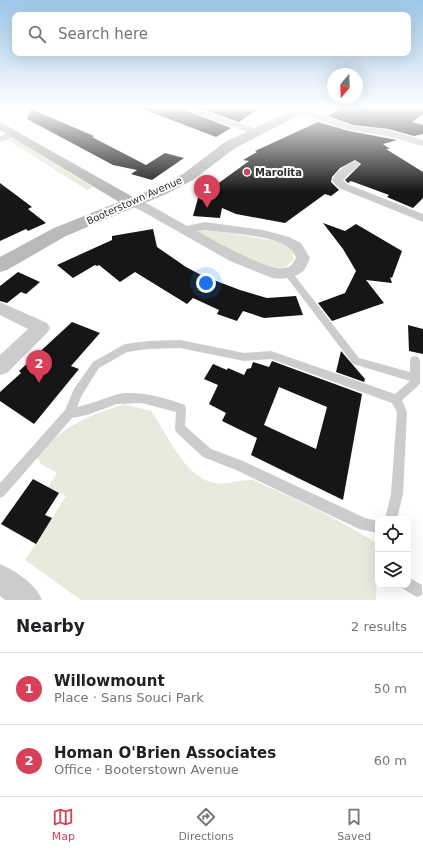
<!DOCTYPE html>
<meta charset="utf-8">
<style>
body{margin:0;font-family:"DejaVu Sans",sans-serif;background:#f6f6f6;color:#202124}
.controls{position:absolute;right:12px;bottom:12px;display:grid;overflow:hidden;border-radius:8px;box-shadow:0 4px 16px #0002}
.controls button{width:36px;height:36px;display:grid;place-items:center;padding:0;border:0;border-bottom:1px solid #e0e0e0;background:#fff;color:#202124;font:20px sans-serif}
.compass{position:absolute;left:327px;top:68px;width:36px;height:36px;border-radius:50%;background:#fff;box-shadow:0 4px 16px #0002;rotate:199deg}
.you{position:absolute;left:206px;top:283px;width:14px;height:14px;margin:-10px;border:3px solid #fff;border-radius:50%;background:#1a73e8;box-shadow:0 0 0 6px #1a73e833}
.badge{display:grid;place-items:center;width:26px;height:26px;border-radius:50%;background:#d83f59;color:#fff;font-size:13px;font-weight:700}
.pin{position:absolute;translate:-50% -33px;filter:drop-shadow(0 1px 2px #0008)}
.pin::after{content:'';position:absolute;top:21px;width:14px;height:12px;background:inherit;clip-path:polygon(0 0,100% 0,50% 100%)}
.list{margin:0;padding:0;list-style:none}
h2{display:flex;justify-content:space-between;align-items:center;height:52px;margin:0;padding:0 16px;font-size:17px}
h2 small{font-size:13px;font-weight:400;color:#757577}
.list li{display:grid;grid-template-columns:26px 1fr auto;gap:12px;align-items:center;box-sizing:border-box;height:72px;padding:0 16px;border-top:1px solid #e0e0e0}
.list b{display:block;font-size:15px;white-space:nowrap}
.list p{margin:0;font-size:13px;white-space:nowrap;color:#757577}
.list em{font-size:13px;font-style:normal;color:#757577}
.icon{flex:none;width:22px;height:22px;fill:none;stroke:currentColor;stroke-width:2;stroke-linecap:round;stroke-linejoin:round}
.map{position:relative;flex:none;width:423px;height:600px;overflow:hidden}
.search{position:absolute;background:#fff;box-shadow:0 4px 16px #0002;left:12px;right:12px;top:12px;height:44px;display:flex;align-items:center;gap:10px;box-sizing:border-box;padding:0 14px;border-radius:8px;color:#757577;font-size:15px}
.sheet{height:196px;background:#fff}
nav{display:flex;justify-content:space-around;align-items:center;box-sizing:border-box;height:56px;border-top:1px solid #e0e0e0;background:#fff;font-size:11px;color:#757577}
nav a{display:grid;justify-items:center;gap:2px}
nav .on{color:#d83f59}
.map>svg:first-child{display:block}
.green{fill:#e6ebde}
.building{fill:#161616;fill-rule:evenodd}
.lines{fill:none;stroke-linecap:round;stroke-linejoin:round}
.lane{fill:#ccc;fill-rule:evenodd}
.street{fill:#ccc;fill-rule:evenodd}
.secondary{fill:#b9b9b9;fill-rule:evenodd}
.poi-dot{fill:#d83f59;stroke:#fff;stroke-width:1.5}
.labels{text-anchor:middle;stroke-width:4;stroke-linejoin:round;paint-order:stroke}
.far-poi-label{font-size:10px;font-weight:bold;fill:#2f2f2f;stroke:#fff;text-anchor:start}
.far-street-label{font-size:10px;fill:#2f2f2f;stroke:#fff}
</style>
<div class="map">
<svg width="423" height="600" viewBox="0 0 423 600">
<rect width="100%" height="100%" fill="#fff"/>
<path class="green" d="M15,139l78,48 -6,3 -79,-50z
M198,230l26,2 56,10c9,4 15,8 13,18l-8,8c-29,0 -64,-23 -89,-35z
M124,404l27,7c16,22 33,66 63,72 15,2 25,-4 39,-3 43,19 84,38 123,63l2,9 -2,48h-295l-56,-40 41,-64 -18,-9 9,-14 -16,-9 -4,-7c22,-30 53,-42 87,-53z"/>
<path class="building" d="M144,108h36l51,20 -15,9 -73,-28z
M198,108h61l-20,14z
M342,108h81v6l-11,8 11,3v9l-9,2 -25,-7 -36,-4 -25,-9z
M31,109l63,27 -2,1 54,28 19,-12 19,5 -32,22 -21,-6 6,-4 -24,-5 -86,-46z
M318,122l31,9 48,9 -14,4 7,5h-4l37,23v26l-10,10 -26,-11 2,-2 -38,-14 -3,2 -3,-3 16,-16 -6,-4 -15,8 -8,9 -1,5 8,8 -8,6 -6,-2 -40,29 -49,-9 -14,-6 -2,10 -27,-2 5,-18 51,-37 -6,-1 14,-8 -2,-1z
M0,183l32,24 -4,2 18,14 -18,8 -2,-2 -26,12z
M323,223l22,8 11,-7 46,27 -10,27 -2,-1 2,6 -26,-3 18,23 -52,18 -14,-18 27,-10 11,-22 -13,-22z
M153,229l4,18 29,20 17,9 37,14 27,8 29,-2 7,19 -39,3 -21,-7 -6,10 -20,-7 2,-4 -26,-12 -6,6 -52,-32 -15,10 -21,-17 -2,1 -2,-1 -22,13 -16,-13 55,-25v-4z
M18,272l22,10 -14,12 -5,-2 -14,11 -7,-2v-15z
M72,322l28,11 -29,33 8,3 -45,55 -34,-23v-9l21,-19 -2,-2z
M408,325l15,4v25l-14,-3z
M341,351l24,28 -1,3 -28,-10z
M272,361l90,33 -19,106 -92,-45 6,-17 -35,-17 4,-8 -17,-9 9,-19 -14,-6 9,-15 14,6 1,-2 16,7 3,-6 4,-1 2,-6 16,5zM279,387l48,20 -11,42 -52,-24z
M33,479l26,14 -14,22 7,3 -16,26 -35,-20z"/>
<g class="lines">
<path class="lane" d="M288,270l3,1 68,87 51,14v-12l2,-3 3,-1 3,1 2,3v23l-2,3 -16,14 5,12 -4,82 -6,25h-12l6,-25 6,-82 -5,-9 -121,-44 -27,2 -64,-13 -32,1 -21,3 -28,16 -17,27 -5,12c13,-3 25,-8 38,-12 20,-6 51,3 70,10l1,4 -1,17 26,23 32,12 122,57 13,3v12l-19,-4 -123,-59 -33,-13 -27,-25 -1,-4 1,-16 -34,-9 -25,1 -30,11 -15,3 -68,78 -4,2v-15l65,-73 9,-21 19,-27 32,-18 23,-3 32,-1 64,13 27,-2 124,43 15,-13 -57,-17 -68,-89 -1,-2z
M408,577l14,8v10l-5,2 -14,-8 -2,-4h7z"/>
<path class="street" d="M181,108h12l66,22 1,2 -4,3 -3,-1z
M297,109h6l50,17 36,4 34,10v6l-35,-10 -39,-6 -52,-17z
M16,131l3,1 1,2 -1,2 -19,6v-6z
M355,161l5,3 -17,16 4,4 76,30v8l-84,-34 -7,-7c2,-8 15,-18 23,-20z
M130,198l18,6 39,22 18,-4 58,8 26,7 12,6 9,15c-2,4 -4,11 -8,14 -8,6 -21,8 -30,6l-42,-17 -90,-51 -14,-6 -2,-2 2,-2zM205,230c20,3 69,5 84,18 4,2 5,6 7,10 -3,5 -5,9 -11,10 -16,4 -72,-28 -88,-37z
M0,302l47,21 3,5 -3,5 -40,40 -7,2v-20l28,-26 -28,-14z
M0,564c16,7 36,20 42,36h-37l-5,-4z"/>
<path class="secondary" d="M298,108h13l-1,2 -75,38 -42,32 -27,14 -100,42 -59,34 -7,2v-15l54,-29 65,-26 -119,-72v-8l133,75 23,-9 27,-14 42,-32z"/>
</g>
<linearGradient id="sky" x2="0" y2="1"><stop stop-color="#9dc6e8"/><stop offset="0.56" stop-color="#fff"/><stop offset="1" stop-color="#fff" stop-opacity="0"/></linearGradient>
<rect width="423" height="192" fill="url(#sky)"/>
<circle class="poi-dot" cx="247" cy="172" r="4"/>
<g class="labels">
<g class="far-poi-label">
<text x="255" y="176">Marolita</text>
</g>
<g class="far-street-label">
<text transform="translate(134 200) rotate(-24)" y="4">Booterstown Avenue</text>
</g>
</g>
</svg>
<div class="controls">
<button><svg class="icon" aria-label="locate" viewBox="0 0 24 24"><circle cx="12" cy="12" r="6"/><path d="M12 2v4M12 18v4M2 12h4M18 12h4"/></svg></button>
<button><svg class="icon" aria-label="layers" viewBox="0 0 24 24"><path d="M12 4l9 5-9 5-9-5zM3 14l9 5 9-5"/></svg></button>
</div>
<svg class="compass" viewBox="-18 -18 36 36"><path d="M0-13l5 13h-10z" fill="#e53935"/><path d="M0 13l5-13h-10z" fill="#757577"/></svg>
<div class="you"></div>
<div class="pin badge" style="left:207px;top:208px">1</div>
<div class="pin badge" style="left:39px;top:383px">2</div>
<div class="search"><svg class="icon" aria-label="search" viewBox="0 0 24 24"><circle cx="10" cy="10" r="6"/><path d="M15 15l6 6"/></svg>Search here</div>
</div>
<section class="sheet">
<h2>Nearby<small>2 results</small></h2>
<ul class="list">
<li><span class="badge">1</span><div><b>Willowmount</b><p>Place · Sans Souci Park</p></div><em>50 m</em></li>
<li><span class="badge">2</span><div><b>Homan O'Brien Associates</b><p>Office · Booterstown Avenue</p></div><em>60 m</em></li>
</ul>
</section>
<nav>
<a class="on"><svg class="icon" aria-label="map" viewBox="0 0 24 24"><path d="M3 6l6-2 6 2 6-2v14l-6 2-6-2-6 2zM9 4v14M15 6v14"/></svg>Map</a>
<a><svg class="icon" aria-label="directions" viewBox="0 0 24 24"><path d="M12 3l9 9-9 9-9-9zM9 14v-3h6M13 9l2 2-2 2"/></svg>Directions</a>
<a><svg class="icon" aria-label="saved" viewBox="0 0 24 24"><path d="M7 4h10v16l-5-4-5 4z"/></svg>Saved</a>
</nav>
